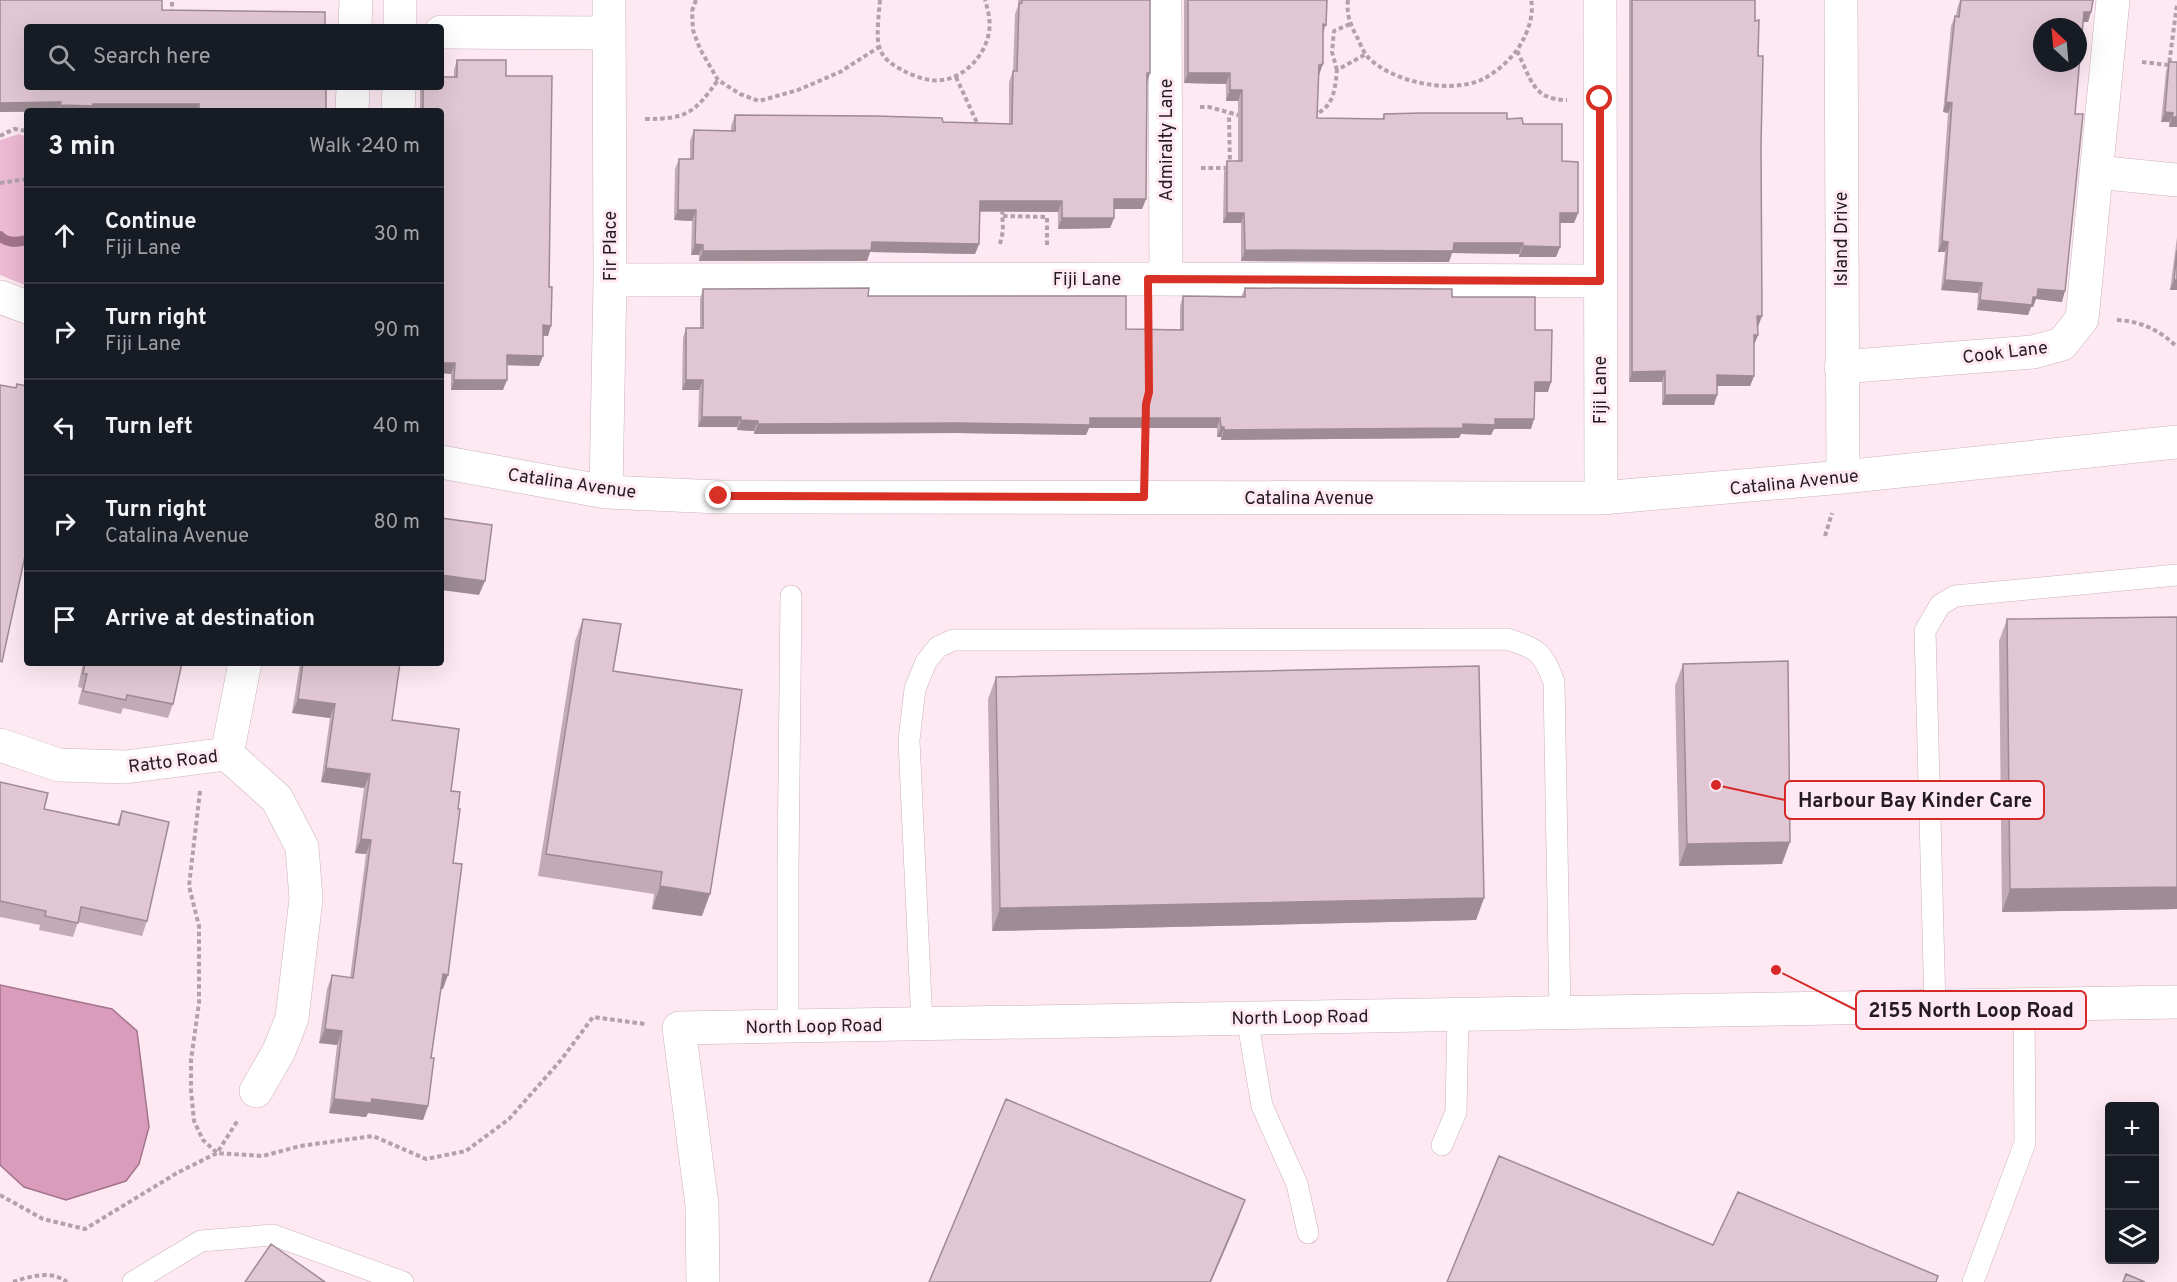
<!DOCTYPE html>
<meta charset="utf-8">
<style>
body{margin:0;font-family:Overpass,sans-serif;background:#20242c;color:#f1f3f6}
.controls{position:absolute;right:18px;bottom:18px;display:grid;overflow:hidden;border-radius:6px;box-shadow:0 6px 24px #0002}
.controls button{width:54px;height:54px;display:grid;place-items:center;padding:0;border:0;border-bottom:2px solid #363941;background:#171b24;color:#f1f3f6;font:30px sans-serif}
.compass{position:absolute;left:2033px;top:18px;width:54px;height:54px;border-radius:50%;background:#171b24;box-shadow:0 6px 24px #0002;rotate:334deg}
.stop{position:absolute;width:18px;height:18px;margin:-14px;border:4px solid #d93025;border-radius:50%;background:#fff}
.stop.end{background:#d93025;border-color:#fff;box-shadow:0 2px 6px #0008}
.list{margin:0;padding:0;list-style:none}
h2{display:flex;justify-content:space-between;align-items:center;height:78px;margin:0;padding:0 24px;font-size:26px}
h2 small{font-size:20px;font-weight:400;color:#9ea1a6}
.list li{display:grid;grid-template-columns:39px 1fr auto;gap:18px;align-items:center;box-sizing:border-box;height:96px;padding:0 24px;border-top:2px solid #363941}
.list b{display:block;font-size:22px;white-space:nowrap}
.list p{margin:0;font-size:20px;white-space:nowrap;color:#9ea1a6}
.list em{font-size:20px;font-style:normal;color:#9ea1a6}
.icon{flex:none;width:33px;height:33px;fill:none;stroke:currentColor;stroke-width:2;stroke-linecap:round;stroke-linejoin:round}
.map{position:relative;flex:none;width:2177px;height:1282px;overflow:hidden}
.search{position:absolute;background:#171b24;box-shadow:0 6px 24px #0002;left:24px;top:24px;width:420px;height:66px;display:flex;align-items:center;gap:15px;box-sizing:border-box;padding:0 21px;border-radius:6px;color:#9ea1a6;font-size:22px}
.panel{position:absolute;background:#171b24;box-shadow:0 6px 24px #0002;left:24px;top:108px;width:420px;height:558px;border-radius:6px}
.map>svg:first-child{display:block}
.green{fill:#ecbad3}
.water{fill:#d99cbb;stroke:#a3758c;stroke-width:1.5}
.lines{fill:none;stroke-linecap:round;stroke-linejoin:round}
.stream{stroke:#a3758c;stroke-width:10}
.lane-casing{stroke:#cab1bd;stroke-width:22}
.street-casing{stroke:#cab1bd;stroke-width:34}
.path{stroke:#b2a1aa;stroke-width:4;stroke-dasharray:4.5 3;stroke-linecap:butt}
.lane{stroke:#fff;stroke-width:21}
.street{stroke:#fff;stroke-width:33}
.wall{fill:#c2abb6}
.shaded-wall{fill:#9e8b94}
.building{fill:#e1c7d4;stroke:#9e8b94;stroke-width:1.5;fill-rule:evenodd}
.route{stroke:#d93025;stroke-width:8}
.labels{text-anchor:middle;stroke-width:6;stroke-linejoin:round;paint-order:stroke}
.street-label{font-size:18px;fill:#241b20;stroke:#fee9f3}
.leader{fill:none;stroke:#d62828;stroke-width:2}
.callout-dot{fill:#d62828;stroke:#fee9f3;stroke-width:2}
.callout{fill:#fee9f3;stroke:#d62828;stroke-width:2}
.callout-label{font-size:20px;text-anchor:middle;font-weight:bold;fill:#241b20}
</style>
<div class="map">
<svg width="2177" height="1282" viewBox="0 0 2177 1282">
<rect width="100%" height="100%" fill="#fee9f3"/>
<path class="green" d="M19,134l8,3v149l-27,-11v-135z"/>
<path class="water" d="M0,985l112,24 25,22 12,96 -10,37 -13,17 -60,19 -42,-13 -24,-22z"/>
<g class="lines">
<path class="stream" d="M0,236c8,8 16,6 27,4"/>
<defs>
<path id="lane" d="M1935,1006l-10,-375 15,-26 15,-9 222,-21
M1247,1018l15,88 35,78 11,49
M922,1024l-13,-284 6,-51 11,-27 12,-15 15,-7 554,-1c31,10 35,12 47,43l6,331
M788,1026v-157l3,-273
M1442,1145l14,-33 2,-98
M133,1282l68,-41 72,-6 130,47
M1973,1282l52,-139 -1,-139"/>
<path id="street" d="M1165,0l1,279
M1600,0l1,498
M1841,0l2,477
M355,27l1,-27
M400,27v-27
M441,32l168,1
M352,111l1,-24
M398,111l1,-24
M2096,172l81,8
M610,280l537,-1 453,2
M0,297l27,10
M1841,367l192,-15 29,-8 20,-25 31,-319
M441,462l165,30 113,5 882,1 242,-21 334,-35
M606,492l4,-212 -1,-280
M0,745l59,20 66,2 102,-13 50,45 25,48 4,52 -14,119 -13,33 -23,40
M227,754l18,-91
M703,1282l-1,-77 -23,-177 1498,-26"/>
</defs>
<use href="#lane" class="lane-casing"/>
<use href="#street" class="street-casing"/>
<path class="path" d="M696,0l-4,11 1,19 7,19 18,31 22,14 19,7 39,-11 42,-18 39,-25
M880,0c-1,11 -4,37 -1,46 3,13 15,20 25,25 8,4 18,8 27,9 28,4 54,-22 58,-48 2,-11 -1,-22 -4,-32
M1348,0c-2,15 3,26 10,39 2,5 5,11 8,16 24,27 82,39 115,25 17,-8 34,-24 42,-40 6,-11 11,-28 8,-40
M172,14v-14
M1517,51c14,27 15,49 50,49
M2142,62l27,3 8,-61
M1337,70l-5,-18 2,-21 16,-7
M956,77l22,48
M1200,107h9l33,9
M1312,115c22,-6 23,-26 25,-45l29,-16
M645,119c41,0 49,-5 73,-39
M0,136l14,-7 13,2
M1201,168h29l-1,-54
M0,183l27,-4
M1003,216l44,1v29
M1000,244l3,-13 -1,-24
M1147,312l1,20
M2117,320c23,1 43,10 60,27
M1145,464l1,-41
M1825,536l7,-23
M200,791l-11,95 10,40v77l-8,57v30l3,31 9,19 14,13 46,3 37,-10 73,-10 53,23 40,-8 43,-32 52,-59 32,-43 52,7
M0,1195l43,24 42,10 92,-56 40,-20 21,-33
M13,1282c18,-6 38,-12 54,0"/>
<use href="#lane" class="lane"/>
<use href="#street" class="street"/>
</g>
<path class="wall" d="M0,0l162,10 164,101h-299v1h-27z
M1018,0h132l-4,83v116l-4,10h-28v9l-4,10 -52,1v-17h-79v32l-4,10 -105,-2 -3,9h-168v-6h-8l1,-34 -18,-1 1,-51 4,-10h11v-18l4,-11 37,1v-5l4,-11 208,7 66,2v-42l4,-11 2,-57 3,-8z
M1184,0h143l-1,25 -3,9 -4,41 -2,43 65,1 2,-5 123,5 16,5 39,37 16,52 -4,10h-14v24l-4,10h-37v-3l-67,-1 -3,9 -208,-1v-38h-18l1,-51 3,-11h11v-60h-12v-17l-42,-1z
M1629,0h126l3,335 -4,10v31l-4,10h-33l-3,19h-52v-23h-33z
M1960,0l131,12 -3,10h-5l-8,92 -13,188 -26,-3 -3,8h-2l-3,8 -51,-5 1,-17 -37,-3 4,-38h-7l10,-139 -5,-1 8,-86 4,-10h1l1,-7z
M457,60l49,16 42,260h-5l-4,30 -32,-1 -4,25h-52v-16l-10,-1v-262h-21v-24h21l13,-10v-7z
M2169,62h8v65h-8v-5h-8l5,-51z
M2177,237v53h-7z
M1245,288l207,9 83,33 13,62h-13l-4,37h-37l-3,6 -30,-1 -2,4 -238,2v-3h-4v-9h-128l-3,7 -130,-2 -202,1v-3l-17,-1v-3h-39l1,-37h-17l1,-52 3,-10h14v-29l3,-10 165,7 258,33 54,1v-24l3,-10 58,1z
M2177,617v292l-175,3 -3,-271 8,-22z
M583,619l30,52 89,245 -50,-7 2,-15 -116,-18 37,-235z
M83,663h99l-9,41 -5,14 -45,-10 -2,6 -43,-10 4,-16 -4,-1z
M300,663h100l-8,57 59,71 7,18 -15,180h-2l-10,69 -3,48 -5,14 -55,-7 -2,4 -37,-4 8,-68 -18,-2 8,-54 5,-14 18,3 16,-124 -11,-1 9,-65 -43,-6 9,-64 -38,-5z
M1683,664l99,200 -103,2 -4,-180z
M996,677l488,221 -8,22 -484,11 -4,-232z
M0,782l44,27 73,15 5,-13 25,110 -5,15 -64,-14 -5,15 -34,-7 1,-5 -40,-8z"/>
<path class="shaded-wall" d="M2084,12h7l-3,10h-8z
M1323,64l-4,11v-10z
M1147,73h3l-3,10z
M1188,73h42l-4,11 -42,-1z
M1230,90h12l-4,11h-12z
M61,102l-4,9 -57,1v-9z
M1946,102l6,1 -4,10 -5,-1z
M93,104h106l-3,7h-138l2,-6z
M2165,112l8,1 -4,9h-8z
M2172,117h5v10h-8z
M1114,199h32l-4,10h-32z
M980,201h82l-4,11 -82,-1z
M678,210h18l-4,11 -18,-1z
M1227,213h17l-3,10h-18z
M1560,213h18l-4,10h-18z
M1062,218h52l-4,10 -52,1z
M1942,241l6,1 -3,10h-7z
M872,242l107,2 -4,10 -105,-2 -3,9h-168l4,-10z
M1454,243h69l-4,11 -67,-1 -3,9 -208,-1 4,-11z
M695,244l8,1 -4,10h-8z
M1523,246l37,1 -4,10h-37z
M1945,280l37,3 -4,10 -37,-3z
M2174,280h3v10h-7z
M2038,289l27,2 -3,11 -26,-3 -3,8h-2l-3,8 -51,-5 3,-10z
M1757,316h5l-4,11z
M543,325l8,1 -3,10 -8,-1z
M1754,335h4l-4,10z
M507,355l36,1 -4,10 -36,-1z
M441,363h14l-4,11 -10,-1z
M1665,371l-3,11h-33l3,-10z
M1717,375l37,1 -4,10h-37z
M454,380h53l-4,10h-52z
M686,380h17l-4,10h-17z
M1535,382h16l-3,10h-17z
M1665,395h52l-3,10h-52z
M702,417h39l-4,10h-39z
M1090,418h130l-3,10h-128l-3,7 -130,-2 -202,1 4,-10z
M1495,419h39l-3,10h-37l-3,6 -30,-1 -2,4 -238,2 3,-10z
M741,420l17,1 -4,10 -17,-1z
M1221,427h3l-3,10h-4z
M441,575l44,6 -6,14 -38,-5z
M298,699l37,5 -5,14 -38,-5z
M326,768l44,6 -6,14 -43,-6z
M361,839l10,1 -5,14 -11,-1z
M1790,842l-8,22 -103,2 8,-22z
M660,886l50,8 -8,22 -50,-7z
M2177,887v22l-175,3 8,-23z
M1484,898l-8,22 -484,11 8,-23z
M443,974l5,1 -5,14 -5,-1z
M325,1029l17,2 -5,14 -18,-2z
M334,1099h38l56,7 -5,14 -55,-7 -2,4 -37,-4z
M1245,1200l-8,22 -26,60h-1z"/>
<path class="building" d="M0,0h162v10l163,2v15h-298v60h299v24h-127v-7h-106v2l-33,-1 1,-3 -61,1z
M1022,0h128v73h-3l-1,126h-32v19h-52v-17h-82l-1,43 -107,-2 -1,8 -168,1v-6l-8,-1 1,-34h-18l1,-51h14l1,-29 41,1v-16l140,1 67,2 1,4 69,2 1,-53h4l2,-67 3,-1z
M1188,0h139l-1,25 -3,-1v40l-4,1 -2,53 67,1v-5l36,-1h87v6l15,-1 1,6h39v37l16,1v51h-18v34l-37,-1v-3h-69l-1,8 -208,-1 -1,-37h-17v-52h15v-71h-12v-17h-42z
M1632,0h123v21l4,-1 -1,36h5l-2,89 1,171h-5l1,19h-4v41l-37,-1v20h-52v-24l-33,1z
M1961,0h132l-2,12h-7l-9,102h8l-18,177 -27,-2 -1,8h-4l-1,8 -52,-5 2,-17 -37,-3 3,-38 -6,-1 10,-138 -6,-1 9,-86 4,1zM2042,27h36v36h-36z
M457,60h49v16h46l-3,211h3l-1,39 -8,-1v31l-36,-1v25h-53l1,-17h-14v-252h-18v-24h18v-10h16z
M2169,62h8v55h-5l1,-4 -8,-1z
M2177,250v30h-3z
M869,288l-1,8h258v33l57,1v-34l62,1v-9l207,1v8h83v33h17l-1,52h-16l-1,37h-39v6l-32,-1v4l-239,2v-3h-3l-1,-9h-130v7l-130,-2 -202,1v-3l-17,-1v-3h-39l1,-37h-17v-52h17v-39z
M17,384l10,2v140l-2,7h2v14l-25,115 -2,-1v-276l16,3z
M441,518l51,7 -7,56 -44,-6z
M2177,617v270l-167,2 -3,-270z
M583,619l38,5 -8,47 129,19 -32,204 -50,-8 2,-14 -116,-18z
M1788,661l2,181 -103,2 -4,-180z
M85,663h97l-9,41 -46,-9 -1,5 -43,-9 4,-17h-4z
M303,663h97l-8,57 67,9 -8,62 9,1 -2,17h2l-7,54 9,1 -14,111 -5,-1 -12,84h3l-6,48 -56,-7 -1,4 -37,-4 8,-68 -17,-2 7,-54 21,3 18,-138 -10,-1 9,-65 -44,-6 9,-64 -37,-5z
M1479,666l5,232 -484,10 -4,-231z
M0,782l48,11 -4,16 75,16 3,-14 47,11 -22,99 -66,-14 -3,16 -33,-7 1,-5 -46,-10z
M1006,1099l239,101 -35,82h-281z
M1499,1156l214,89 25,-53 200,84 -2,6h-489z
M271,1244l54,38h-80z
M2126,1274l19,8h-22z"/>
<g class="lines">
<path class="route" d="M719,496l425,1 2,-93 3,-12 -1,-113 452,2v-182"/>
</g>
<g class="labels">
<g class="street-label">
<text transform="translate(1166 140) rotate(-90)" y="6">Admiralty Lane</text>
<text transform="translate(1841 239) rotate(-90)" y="6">Island Drive</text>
<text transform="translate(610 246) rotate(-90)" y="6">Fir Place</text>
<text x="1087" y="285">Fiji Lane</text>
<text transform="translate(2005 352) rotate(-7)" y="6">Cook Lane</text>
<text transform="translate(1600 390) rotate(-90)" y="6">Fiji Lane</text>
<text transform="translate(1794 482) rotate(-6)" y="6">Catalina Avenue</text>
<text transform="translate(572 483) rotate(8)" y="6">Catalina Avenue</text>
<text x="1309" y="504">Catalina Avenue</text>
<text transform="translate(173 761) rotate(-7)" y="6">Ratto Road</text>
<text transform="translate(1300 1017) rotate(-1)" y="6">North Loop Road</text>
<text transform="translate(814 1026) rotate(-1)" y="6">North Loop Road</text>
</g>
</g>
<path class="leader" d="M1716 785L1785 800M1776 970L1856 1010"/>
<g class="callout-dot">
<circle cx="1716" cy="785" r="6"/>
<circle cx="1776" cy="970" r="6"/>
</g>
<g class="callout">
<rect x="1785" y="781" width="259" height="38" rx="6"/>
<rect x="1856" y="991" width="230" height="38" rx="6"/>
</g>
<g class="callout-label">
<text x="1915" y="807">Harbour Bay Kinder Care</text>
<text x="1971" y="1017">2155 North Loop Road</text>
</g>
</svg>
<div class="controls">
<button>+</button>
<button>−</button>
<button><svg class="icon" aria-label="layers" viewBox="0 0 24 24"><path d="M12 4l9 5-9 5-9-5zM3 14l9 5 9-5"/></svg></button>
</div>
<svg class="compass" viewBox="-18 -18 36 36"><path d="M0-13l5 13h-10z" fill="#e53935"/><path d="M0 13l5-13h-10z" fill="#9ea1a6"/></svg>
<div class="stop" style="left:1600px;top:99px"></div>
<div class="stop end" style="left:719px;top:496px"></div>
<div class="search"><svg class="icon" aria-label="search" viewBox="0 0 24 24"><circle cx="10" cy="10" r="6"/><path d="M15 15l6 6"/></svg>Search here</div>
<section class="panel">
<h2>3 min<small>Walk · 240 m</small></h2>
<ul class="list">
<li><svg class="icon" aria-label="ahead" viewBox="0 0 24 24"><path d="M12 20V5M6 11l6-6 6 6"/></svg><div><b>Continue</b><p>Fiji Lane</p></div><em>30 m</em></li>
<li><svg class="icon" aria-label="right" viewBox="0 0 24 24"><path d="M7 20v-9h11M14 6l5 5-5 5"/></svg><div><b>Turn right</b><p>Fiji Lane</p></div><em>90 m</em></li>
<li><svg class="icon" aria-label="left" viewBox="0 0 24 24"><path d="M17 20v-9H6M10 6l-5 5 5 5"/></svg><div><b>Turn left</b></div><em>40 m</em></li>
<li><svg class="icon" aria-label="right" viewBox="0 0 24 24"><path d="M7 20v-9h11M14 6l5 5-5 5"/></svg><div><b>Turn right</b><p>Catalina Avenue</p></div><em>80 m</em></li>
<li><svg class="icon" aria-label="arrive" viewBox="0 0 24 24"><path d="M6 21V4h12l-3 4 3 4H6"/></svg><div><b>Arrive at destination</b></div></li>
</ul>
</section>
</div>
